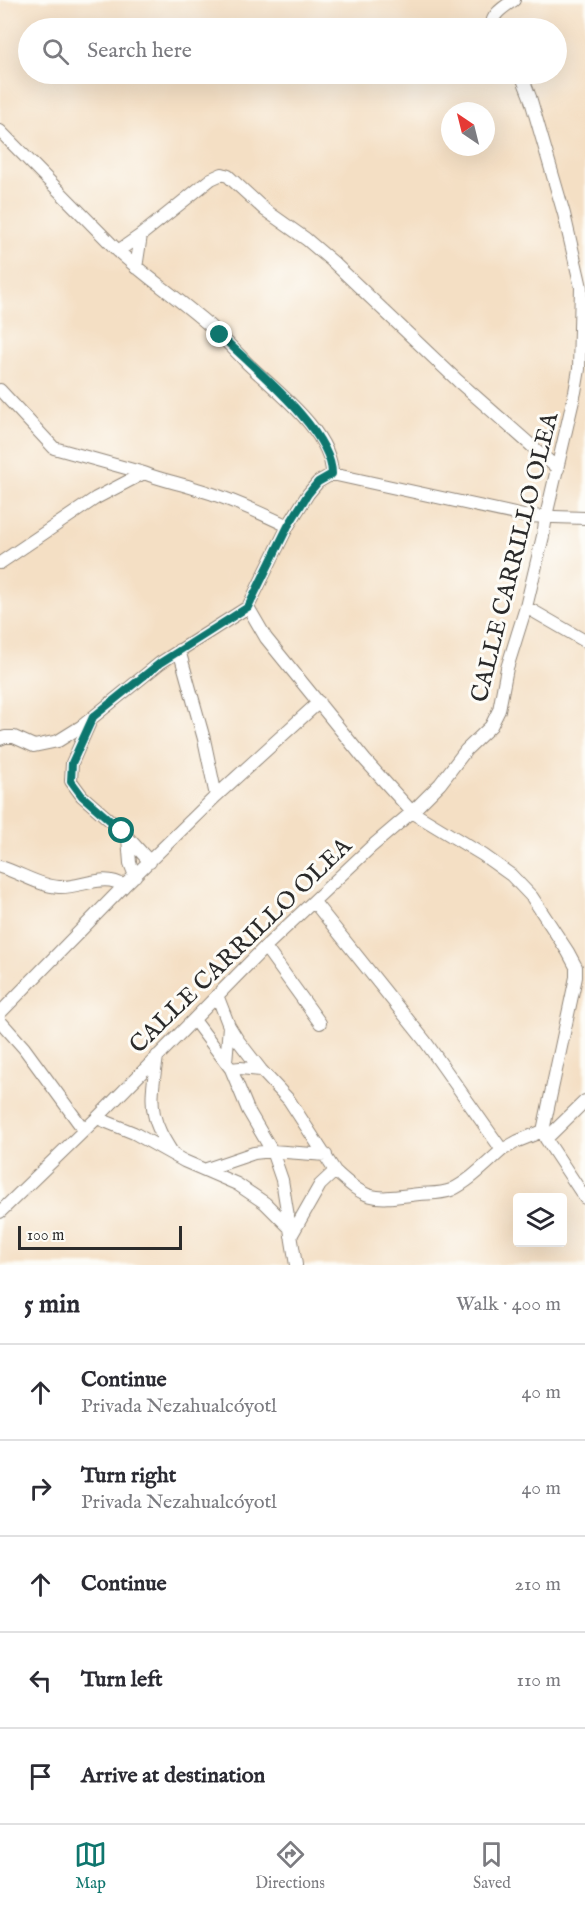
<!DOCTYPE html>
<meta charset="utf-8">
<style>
body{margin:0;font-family:"IM FELL English",serif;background:#f7f7f7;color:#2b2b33}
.controls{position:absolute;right:18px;bottom:18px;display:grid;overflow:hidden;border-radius:6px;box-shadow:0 6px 24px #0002}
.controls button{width:54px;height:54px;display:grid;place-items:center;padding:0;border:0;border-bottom:2px solid #e1e1e2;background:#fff;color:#2b2b33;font:30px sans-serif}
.compass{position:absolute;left:441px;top:102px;width:54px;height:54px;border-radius:50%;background:#fff;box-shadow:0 6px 24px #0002;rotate:325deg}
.scale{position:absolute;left:18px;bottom:15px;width:164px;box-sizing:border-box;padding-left:6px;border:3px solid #2b2b2b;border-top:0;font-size:16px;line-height:21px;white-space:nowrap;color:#2b2b2b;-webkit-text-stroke:4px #fdfcf7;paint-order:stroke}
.stop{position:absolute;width:18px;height:18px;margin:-14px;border:4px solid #0f766e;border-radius:50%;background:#fff}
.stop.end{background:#0f766e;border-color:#fff;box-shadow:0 2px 6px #0008}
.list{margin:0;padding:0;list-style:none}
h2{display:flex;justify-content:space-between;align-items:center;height:78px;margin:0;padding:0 24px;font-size:26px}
h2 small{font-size:20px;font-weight:400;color:#7c7c81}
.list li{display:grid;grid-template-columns:39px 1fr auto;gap:18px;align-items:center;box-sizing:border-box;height:96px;padding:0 24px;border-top:2px solid #e1e1e2}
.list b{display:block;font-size:22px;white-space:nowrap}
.list p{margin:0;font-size:20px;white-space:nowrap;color:#7c7c81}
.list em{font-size:20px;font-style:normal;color:#7c7c81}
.icon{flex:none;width:33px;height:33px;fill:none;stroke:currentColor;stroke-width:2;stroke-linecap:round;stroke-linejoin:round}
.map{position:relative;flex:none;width:585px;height:1265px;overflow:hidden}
.search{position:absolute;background:#fff;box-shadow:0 6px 24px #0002;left:18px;right:18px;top:18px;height:66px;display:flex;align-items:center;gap:15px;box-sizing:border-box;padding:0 21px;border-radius:33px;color:#7c7c81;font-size:22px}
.sheet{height:558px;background:#fff}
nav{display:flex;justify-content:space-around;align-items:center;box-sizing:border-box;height:84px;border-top:2px solid #e1e1e2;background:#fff;font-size:16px;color:#7c7c81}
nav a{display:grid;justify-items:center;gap:3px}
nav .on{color:#0f766e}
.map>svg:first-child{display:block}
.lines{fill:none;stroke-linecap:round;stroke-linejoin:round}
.minor-casing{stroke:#908578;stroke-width:14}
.minor{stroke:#fff;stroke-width:12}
.route{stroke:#0f766e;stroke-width:8}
.labels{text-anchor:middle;stroke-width:6;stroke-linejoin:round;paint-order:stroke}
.street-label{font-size:24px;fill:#2b2b2b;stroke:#fdfcf7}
</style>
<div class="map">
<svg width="585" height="1265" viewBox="0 0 585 1265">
<rect width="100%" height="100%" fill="#fdfcf7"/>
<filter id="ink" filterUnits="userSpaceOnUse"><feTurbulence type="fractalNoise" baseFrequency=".0167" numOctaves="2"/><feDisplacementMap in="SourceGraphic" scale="12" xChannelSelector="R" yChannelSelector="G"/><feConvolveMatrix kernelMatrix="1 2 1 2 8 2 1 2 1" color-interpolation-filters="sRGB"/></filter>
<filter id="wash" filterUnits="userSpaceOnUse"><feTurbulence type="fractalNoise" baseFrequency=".008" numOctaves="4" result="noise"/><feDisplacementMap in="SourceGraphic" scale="24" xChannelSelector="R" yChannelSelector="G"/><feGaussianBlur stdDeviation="1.35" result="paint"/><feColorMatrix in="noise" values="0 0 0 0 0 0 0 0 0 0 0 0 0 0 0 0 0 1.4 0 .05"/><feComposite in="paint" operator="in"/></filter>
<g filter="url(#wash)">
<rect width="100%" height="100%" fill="#f4dfc4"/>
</g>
<g filter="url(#ink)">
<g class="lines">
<defs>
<path id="minor" d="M492,28c-2,-13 12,-21 22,-28
M0,131l118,120c25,23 53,42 79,64 18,14 34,31 50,48 28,27 85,69 85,111
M118,251l23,-16 70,-56 11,-5 6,2 37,34 41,29 27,23 125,119 100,88
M136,268l5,-33
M0,390l54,58 90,25
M0,563l96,-65 48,-25c17,7 35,10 53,16 32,9 62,23 91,37
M248,607l18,31 99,122 47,52 71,43 28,20 21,22 36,55 8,15v10l-33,154 3,8 39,59
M526,607l59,34
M179,650l25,89 12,57
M91,720l-19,43 -1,18 11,15 40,35 28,31
M0,739l5,-2h9l20,9 24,-5 24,-15 78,-63 88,-56 40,-81 20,-32 10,-12 14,-8 192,42 61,2
M128,838l2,25 5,13
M0,867c19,5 39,19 59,20 23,1 45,-15 65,-1
M314,902l111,139 77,109 16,-9 25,-10
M265,947l55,76
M217,995l12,31 8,13 24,31 28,30 46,71
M0,1013l124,-127 92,-90 103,-94
M194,1020l37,49 17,41 24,41 10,29 14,85
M0,1021l24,27 60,82
M157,1056c-2,18 -7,40 -3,58 3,15 11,27 19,40
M226,1062l3,-36
M231,1069l9,-1 21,2
M97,1118l37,15 50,28 53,23 28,19 24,24
M546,1139l39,-38
M207,1169l47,-16 18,-2 54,4
M0,1212l97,-94 168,-171 106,-100 41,-35 28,-28 26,-34 25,-24 8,-16 8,-42 19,-61 17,-71 3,-20 29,-124 4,-23 2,-82 -17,-73 -34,-117 -9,-23
M291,1236l29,-51 15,-14c34,32 40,28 84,23 11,-1 22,0 32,-4 19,-9 35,-26 51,-40"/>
</defs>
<use href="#minor" class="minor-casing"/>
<use href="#minor" class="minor"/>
</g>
</g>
<g class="lines" filter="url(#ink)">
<path class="route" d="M122,831l-40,-35 -11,-15 1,-18 21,-46 67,-54 88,-56 40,-81 20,-32 10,-12 14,-8c0,-44 -81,-108 -112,-139"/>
</g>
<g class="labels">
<g class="street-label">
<text transform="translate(514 557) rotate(-76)" y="8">CALLE CARRILLO OLEA</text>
<text transform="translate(240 945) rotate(-44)" y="8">CALLE CARRILLO OLEA</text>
</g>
</g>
</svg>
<div class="controls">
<button><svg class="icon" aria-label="layers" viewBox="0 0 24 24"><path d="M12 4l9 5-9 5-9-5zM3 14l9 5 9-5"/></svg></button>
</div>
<svg class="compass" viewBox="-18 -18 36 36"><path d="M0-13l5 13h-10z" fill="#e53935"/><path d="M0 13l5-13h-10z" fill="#7c7c81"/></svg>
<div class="scale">100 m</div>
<div class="stop" style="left:122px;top:831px"></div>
<div class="stop end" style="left:220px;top:335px"></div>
<div class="search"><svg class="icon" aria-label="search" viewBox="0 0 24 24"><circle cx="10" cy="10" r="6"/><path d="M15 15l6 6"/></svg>Search here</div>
</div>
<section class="sheet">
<h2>5 min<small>Walk · 400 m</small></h2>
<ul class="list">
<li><svg class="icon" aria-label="ahead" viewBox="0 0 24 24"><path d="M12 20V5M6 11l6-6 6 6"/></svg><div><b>Continue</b><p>Privada Nezahualcóyotl</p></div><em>40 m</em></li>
<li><svg class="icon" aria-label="right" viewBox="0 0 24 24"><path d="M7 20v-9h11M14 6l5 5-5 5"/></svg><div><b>Turn right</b><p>Privada Nezahualcóyotl</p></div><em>40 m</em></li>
<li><svg class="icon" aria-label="ahead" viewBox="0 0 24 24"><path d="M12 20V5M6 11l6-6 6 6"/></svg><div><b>Continue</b></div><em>210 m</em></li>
<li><svg class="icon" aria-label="left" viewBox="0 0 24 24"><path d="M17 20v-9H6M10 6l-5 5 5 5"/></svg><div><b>Turn left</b></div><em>110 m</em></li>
<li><svg class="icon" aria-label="arrive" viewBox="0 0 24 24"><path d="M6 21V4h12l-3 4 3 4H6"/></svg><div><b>Arrive at destination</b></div></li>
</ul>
</section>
<nav>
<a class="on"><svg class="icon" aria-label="map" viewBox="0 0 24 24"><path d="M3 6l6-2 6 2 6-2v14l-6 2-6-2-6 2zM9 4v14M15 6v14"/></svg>Map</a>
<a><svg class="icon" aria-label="directions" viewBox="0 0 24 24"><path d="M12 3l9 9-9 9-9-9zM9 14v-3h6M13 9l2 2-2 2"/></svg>Directions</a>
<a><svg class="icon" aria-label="saved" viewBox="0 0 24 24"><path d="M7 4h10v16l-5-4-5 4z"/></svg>Saved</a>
</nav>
